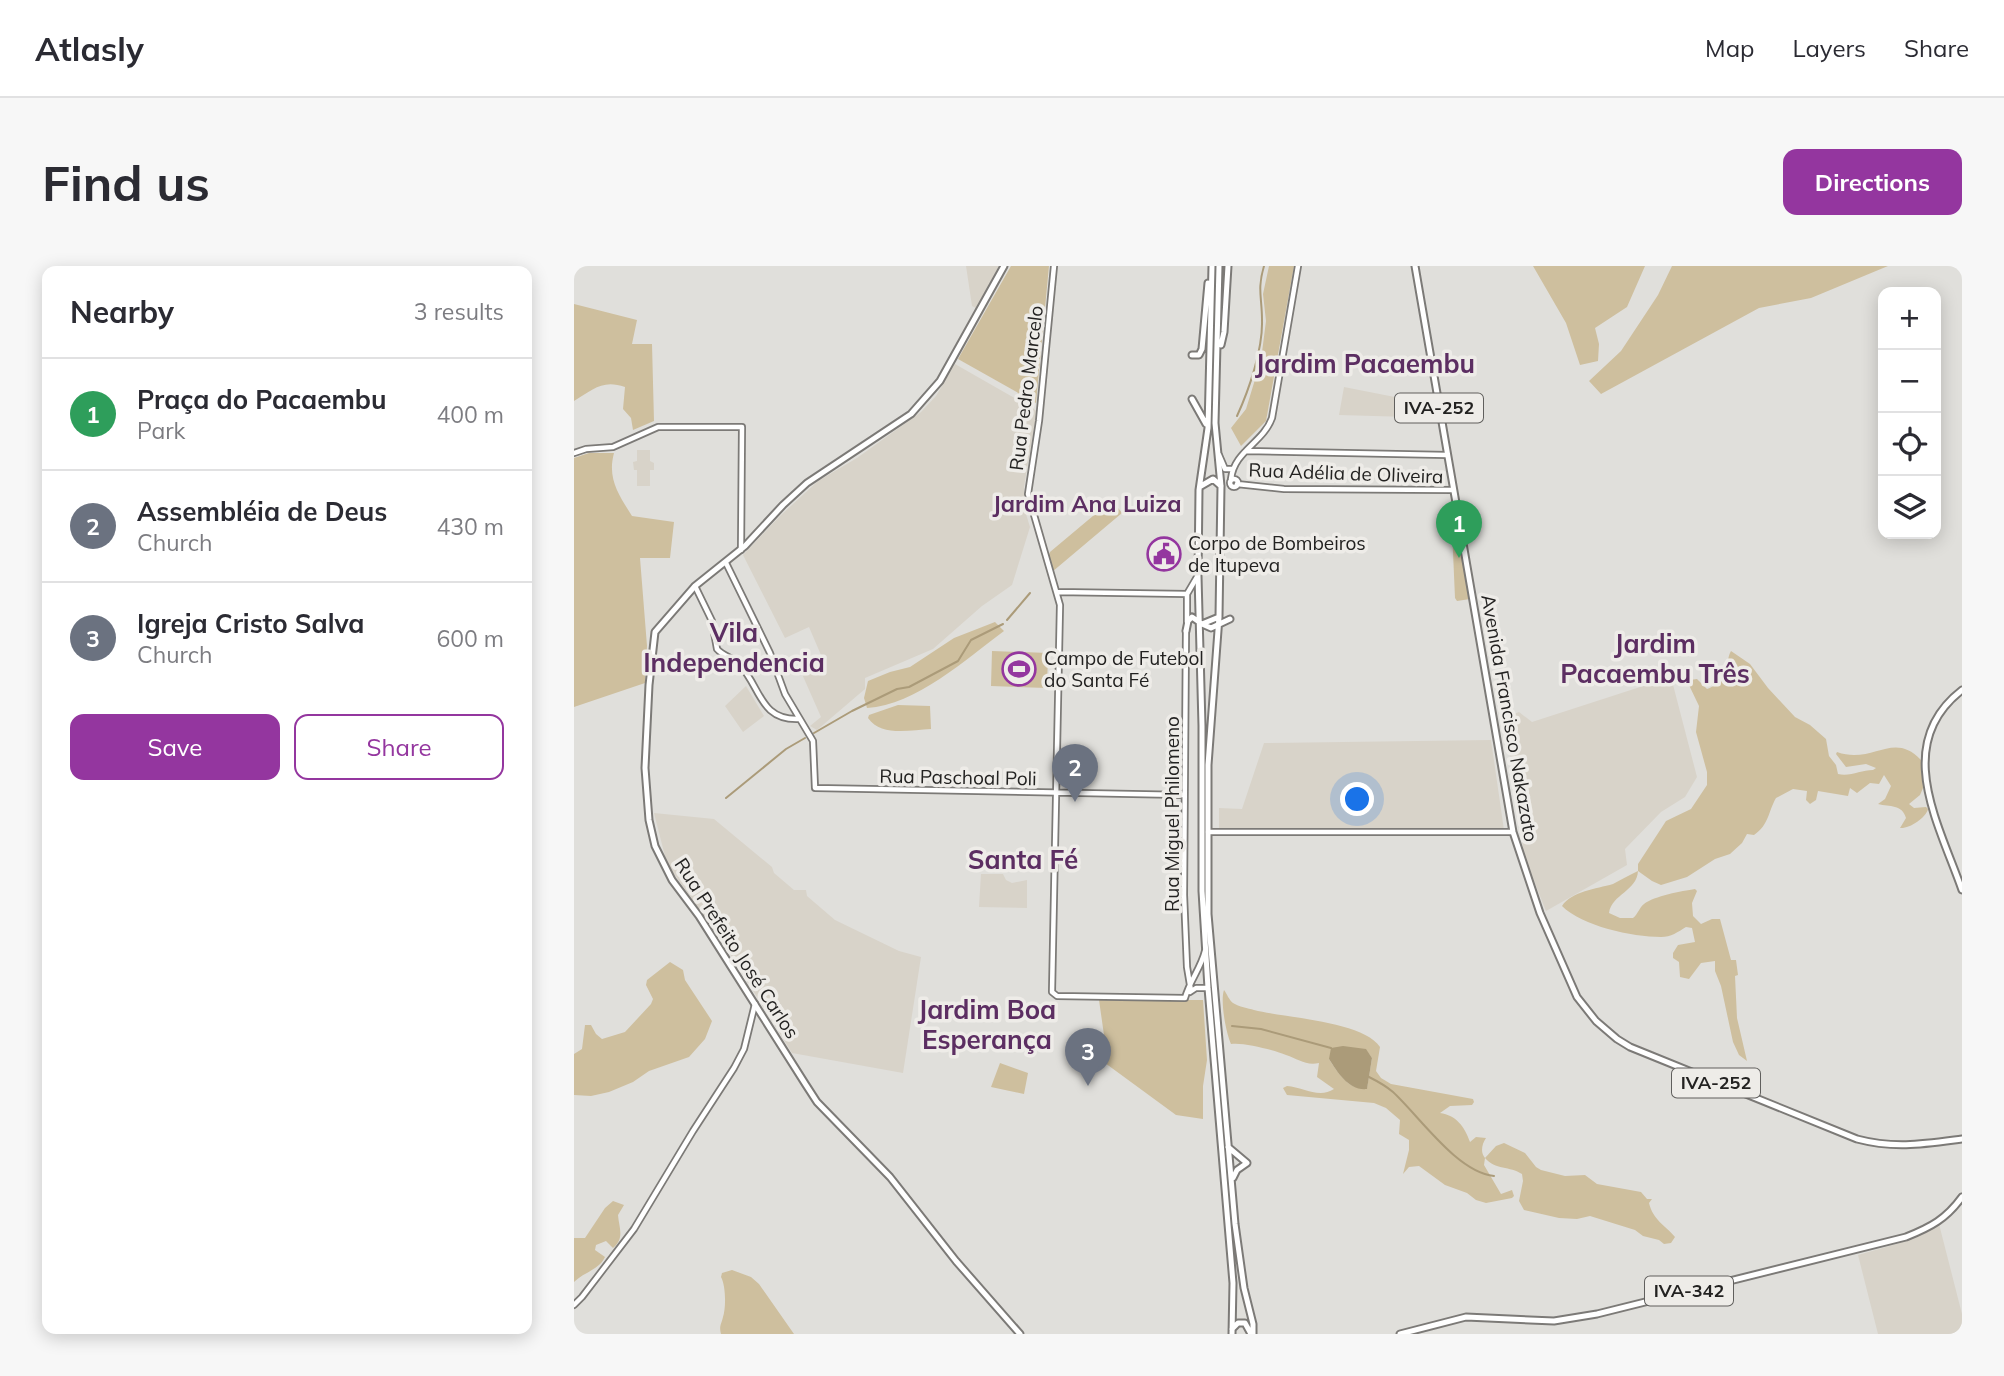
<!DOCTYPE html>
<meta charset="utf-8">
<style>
body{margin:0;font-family:Mulish,sans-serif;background:#f7f7f7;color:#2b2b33}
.controls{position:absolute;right:21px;top:21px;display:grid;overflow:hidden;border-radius:14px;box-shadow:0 4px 18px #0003}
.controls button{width:63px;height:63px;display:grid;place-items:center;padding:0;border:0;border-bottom:2px solid #e1e1e2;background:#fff;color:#2b2b33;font:35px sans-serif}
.you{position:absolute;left:784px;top:534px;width:24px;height:24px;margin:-18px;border:5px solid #fff;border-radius:50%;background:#1a73e8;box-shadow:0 0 0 10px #1a73e833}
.badge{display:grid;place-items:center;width:46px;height:46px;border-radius:50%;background:#94369f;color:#fff;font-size:23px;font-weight:700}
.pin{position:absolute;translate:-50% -58px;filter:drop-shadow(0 2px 4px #0008)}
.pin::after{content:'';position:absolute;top:37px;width:24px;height:21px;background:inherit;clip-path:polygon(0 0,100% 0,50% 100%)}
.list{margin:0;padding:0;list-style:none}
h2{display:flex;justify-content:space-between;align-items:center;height:91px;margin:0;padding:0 28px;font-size:30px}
h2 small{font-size:23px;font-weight:400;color:#7c7c81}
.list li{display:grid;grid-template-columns:46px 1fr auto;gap:21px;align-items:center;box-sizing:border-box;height:112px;padding:0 28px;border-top:2px solid #e1e1e2}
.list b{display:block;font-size:26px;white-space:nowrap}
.list p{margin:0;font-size:23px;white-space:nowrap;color:#7c7c81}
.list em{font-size:23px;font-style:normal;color:#7c7c81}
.actions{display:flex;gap:14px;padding:21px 28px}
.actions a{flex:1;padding:16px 0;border:2px solid #94369f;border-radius:14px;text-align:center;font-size:24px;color:#94369f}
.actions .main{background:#94369f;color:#fff}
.icon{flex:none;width:38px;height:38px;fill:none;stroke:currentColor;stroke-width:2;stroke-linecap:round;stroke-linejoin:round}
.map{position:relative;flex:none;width:1388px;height:1068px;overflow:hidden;border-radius:14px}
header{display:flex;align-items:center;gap:42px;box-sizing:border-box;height:98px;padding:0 35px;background:#fff;border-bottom:2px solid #e1e1e2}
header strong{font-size:33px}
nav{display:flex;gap:38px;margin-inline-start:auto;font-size:24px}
.intro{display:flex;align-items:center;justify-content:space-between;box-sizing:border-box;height:168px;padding:0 42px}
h1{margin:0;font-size:49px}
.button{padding:18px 32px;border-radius:14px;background:#94369f;color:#fff;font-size:24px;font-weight:700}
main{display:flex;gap:42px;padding:0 42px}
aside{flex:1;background:#fff;border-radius:14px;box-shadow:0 4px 18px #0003}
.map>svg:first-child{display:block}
.built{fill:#d8d3c9}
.green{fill:#cebf9e;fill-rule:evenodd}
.water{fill:#ab9b79}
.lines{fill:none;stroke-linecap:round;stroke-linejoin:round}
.stream{stroke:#ab9b79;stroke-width:2}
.minor-casing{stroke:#7c7a77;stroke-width:8}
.major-casing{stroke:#7c7a77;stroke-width:9}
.minor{stroke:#fff;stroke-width:4.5}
.major{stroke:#fff;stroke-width:5}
.labels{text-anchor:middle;stroke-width:7;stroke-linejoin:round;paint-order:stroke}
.shield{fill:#eeece8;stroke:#605f5d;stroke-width:2}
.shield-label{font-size:18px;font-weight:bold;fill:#232221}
.street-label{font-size:19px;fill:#232221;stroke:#eeece8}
.poi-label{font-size:19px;fill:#232221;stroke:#eeece8;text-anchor:start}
.quarter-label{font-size:23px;font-weight:bold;fill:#5c2e62;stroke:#eeece8}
.district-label{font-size:26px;font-weight:bold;fill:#5c2e62;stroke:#eeece8}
</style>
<header>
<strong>Atlasly</strong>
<nav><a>Map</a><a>Layers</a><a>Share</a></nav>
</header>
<div class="intro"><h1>Find us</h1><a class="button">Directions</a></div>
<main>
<aside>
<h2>Nearby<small>3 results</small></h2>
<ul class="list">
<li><span class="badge" style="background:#2e9e5b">1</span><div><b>Praça do Pacaembu</b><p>Park</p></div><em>400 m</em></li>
<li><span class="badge" style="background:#6b7280">2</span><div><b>Assembléia de Deus</b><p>Church</p></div><em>430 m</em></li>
<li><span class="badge" style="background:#6b7280">3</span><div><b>Igreja Cristo Salva</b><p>Church</p></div><em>600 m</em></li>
</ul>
<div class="actions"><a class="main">Save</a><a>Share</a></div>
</aside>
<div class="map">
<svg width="1388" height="1068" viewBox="0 0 1388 1068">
<rect width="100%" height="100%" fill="#e0dfdb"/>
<path class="built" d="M392,0h33l-23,42 -4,-2z
M381,98l82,47 -13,76 2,27 4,13 -18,58 -30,21 -49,43 -68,29v11l-48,41 -7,-4 11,-9 -19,-43 22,-12 -15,-35 -24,11 -42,-83 37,-39 38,-35 39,-23 64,-46 15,-16z
M770,121l66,13 -1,17 -70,-2z
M63,184h13v11l4,2v7h-4v16h-13v-16h-3l-1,-8 4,-1z
M1097,411l26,100 -12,20 -24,15 -36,37 2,16 -81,46 -22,-55 -19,-139 14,-5 13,10z
M172,420l18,30 -21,16 -18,-26z
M917,474l13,90 -285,-1v-21l23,1 22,-66z
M80,547l60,6 58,48 2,6 20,17h12l1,6 28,24 64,31 22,6 -18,116 -111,-20 -67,-107 -58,-82z
M407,608h22l3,6 6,3 15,-3v28l-48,-1z
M1365,958l23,90v20h-84l-20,-79 42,-12z"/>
<path class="green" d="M437,0h38l-13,137 -78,-44z
M695,0h25l-28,155 -25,25 -10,-18 15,-19 15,-49 5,-39 -3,-27z
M959,0h112l-18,41 -32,21 4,16 -1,17 -18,4 -14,-42z
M1098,0h216l-77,32 -52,10 -158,86 -12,-13 32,-30 37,-56z
M0,38l63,16 -5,24h20l2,77 -21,9 -2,-12 -8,-9 2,-22c-23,-8 -32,3 -51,14z
M15,187h25c-7,26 5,42 18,63l42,6 -4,36h-30l7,88 -2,37 -71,24v-249z
M538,234l10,13 -70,59 -4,-15 2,-5z
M878,263h7l11,70 -13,2 -2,-3z
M421,356l9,9c-38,28 -88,74 -137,77l-3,-10 4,-17 22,-9 20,-5 44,-29z
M418,385l56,2 -1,35 -56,-2z
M1157,385l19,13 18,24 27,29 15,8 16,14 3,17 7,9 2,9c12,3 23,-4 35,-4l3,-2 -10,-4 -20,3 -10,-13 1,-2c36,13 56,-22 84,8l2,28 -3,7 -11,9 5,4 12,-1 2,2c-2,9 -19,20 -28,19l6,-10c-4,-14 -16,-11 -28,-14l7,-5 6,-13 -7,-11 -5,9 -9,-1 -13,10 -7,-5 -2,8 -30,-5 -2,9 -6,4 -4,-4 1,-9 -14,-2 -17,9c-8,14 -7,27 -22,37l-7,-1 -5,9 -12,11 -15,5 -28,18 -26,8 -9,-4 -14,-10c-1,20 -26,23 -29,42l11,5h13c5,-4 6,-10 11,-14 10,-8 38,-13 51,-15l2,2 -5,12 1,13 8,8 11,-5h8l11,41h5l2,15 -3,1 2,42 10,43 -8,-6 -6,-13 -12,-56 -6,-15v-10l-14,2 -12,16 -9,-2 -1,-15 -6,-4v-5l5,-8 17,-3 -3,-14 -6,-1c-8,5 -15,10 -25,10 -29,0 -79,-11 -99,-31 10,-15 34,-17 51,-22 8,-4 16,-9 25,-13v-7l28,-43 25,-12 16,-24v-13l-11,-40 3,-26 -11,-23 2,-3 7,-1 10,10c7,-2 18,-12 20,-20 2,-8 0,-11 4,-18z
M324,439l32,1 1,23c-21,1 -50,8 -63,-11l1,-3z
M96,696l13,8 2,10 27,41 -7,18 -16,18 -40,14 -16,11 -24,10 -18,4 -17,-1v-41l8,-5 3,-24h6l5,9 6,5 23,-7 26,-28 2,-5 -7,-14 1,-5z
M650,724c3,4 5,10 9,13 6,4 15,5 21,7 31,8 109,11 126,37l-4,24 5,7 10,6 82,15 1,3 -2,3 -22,1 -10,7c16,2 25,14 30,29l6,-5 10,1c-4,6 -6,14 -1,20l11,-12 8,-3 21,10 11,14 5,3 24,6 20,-1 12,9 44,8 6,7h5l-3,4c4,17 16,22 26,34l-4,6 -7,1 -5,-4 -16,-4 -8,-6 -45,-14 -13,3 -18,-1 -35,-8 -5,-9 4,-20 -1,-7c-12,-8 -27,-4 -37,-16l-1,7 17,29 11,-4 2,6 -2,2 -26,5 -10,-3 -9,-7 -22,-8 -26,-19 -10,1 -6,7 6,-24v-10l-10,-6 1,-14 -14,-12 -12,-5 -87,-8 -4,-7 4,-2c16,1 32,13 47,3l-17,-12 2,-14c-13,3 -21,-4 -33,-8 -12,-5 -43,-13 -55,-11 -5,-11 -11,-43 -7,-54zM785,783l7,1 6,8 -5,30c-18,3 -29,-15 -38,-29z
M525,734h104l4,60 -4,26v33l-27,-4 -71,-52v-21z
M426,797l28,10 -4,21 -33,-7z
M39,935l11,4 -6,10c1,13 7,23 -5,33l-7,-7 -10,4 -1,5 10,7c-6,13 -21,15 -31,25v-44h11l20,-30z
M158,1004l19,7 8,7 35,50h-73c-2,-8 0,-9 2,-17 3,-9 3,-31 -2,-40l1,-4z"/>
<path class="water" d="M769,780l23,3 6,9 -5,31c-18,2 -29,-16 -38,-30l2,-11z"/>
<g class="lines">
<path class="stream" d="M663,150c12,-26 26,-67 25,-96 0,-23 -5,-30 2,-54
M433,354l23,-27
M240,467l38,-22 45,-22 12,-2 49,-26 13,-21 32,-16
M152,532l60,-49 19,-11
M658,760l29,3 70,19
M795,811c8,4 17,9 24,15 27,25 64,80 101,84"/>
<defs>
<path id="minor" d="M480,0l-15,155 -11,73 32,111 -8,387 5,4 128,2
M672,185l201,4
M0,187l12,-4 27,-2 45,-20h84l-1,123
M645,189l6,14h7
M656 217a4 4 0 1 1 8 0a4 4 0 1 1-8 0Z
M657,213c3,-28 32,-36 41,-61l26,-152
M663,218l47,5 169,1
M152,297l44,90 15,41 28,47 2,47 369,7
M121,320l17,35 5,28c6,7 17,9 23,16 21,23 20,55 58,54
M483,326l130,2
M613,328l10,-17
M613,356v-28
M612,364l-2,265 3,72 4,24
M634,566h305
M616,726l6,-4h12
M611,732c5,-18 16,-30 20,-47
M0,1039l8,-8 52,-68 59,-98 41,-63 10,-19 11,-45"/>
<path id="major" d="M430,0l-64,115 -29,33 -104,69 -24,22 -38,41 -50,40 -40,46 -6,53 -4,83 4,52 6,26 17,34 27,36 107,169 11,17 73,75 66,84 64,73
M638,0l-4,162 -9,62 -1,86 4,150v165l6,97 25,295 -1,51
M645,0l-4,157 6,63 -2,131 -11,148v149l27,310 9,64 9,36v10
M841,0l98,566 27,81 37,84 19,24 21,18 13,8 227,92c38,10 67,5 105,0
M647,79l3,-13 4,-66
M618,89h7l3,-6 6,-66
M618,133l14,25
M627,220l12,-7 8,7
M628,358l9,4 19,-9
M612,365l2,-10 4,-4 10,7 17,-7
M1388,424c-70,54 -23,134 0,200
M654,881l19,16 -10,7 -4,8
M658,1063l6,-6h7l6,11
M826,1068l66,-17 88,4 43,-7 309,-77c25,-10 40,-18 56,-40"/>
</defs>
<use href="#minor" class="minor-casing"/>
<use href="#major" class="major-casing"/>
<use href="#minor" class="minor"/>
<use href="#major" class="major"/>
</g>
<defs>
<symbol id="civic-ring" viewBox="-11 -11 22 22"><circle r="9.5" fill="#eeece8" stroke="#94369f" stroke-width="1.5"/><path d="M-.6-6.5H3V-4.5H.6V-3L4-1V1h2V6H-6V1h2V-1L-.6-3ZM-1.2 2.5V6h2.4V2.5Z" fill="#94369f"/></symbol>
<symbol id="stadium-ring" viewBox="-11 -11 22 22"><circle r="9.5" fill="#eeece8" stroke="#94369f" stroke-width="1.5"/><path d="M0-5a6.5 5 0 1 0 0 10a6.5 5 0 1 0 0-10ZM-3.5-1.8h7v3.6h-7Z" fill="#94369f"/></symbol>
</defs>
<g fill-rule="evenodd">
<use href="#civic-ring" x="571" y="269" width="38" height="38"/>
<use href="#stadium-ring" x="426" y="384" width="38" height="38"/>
</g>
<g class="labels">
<g class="shield">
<rect x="821" y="127.5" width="88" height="29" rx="5"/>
<rect x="1098" y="802.5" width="88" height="29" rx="5"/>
<rect x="1071" y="1010.5" width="88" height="29" rx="5"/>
</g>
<g class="shield-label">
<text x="865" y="148">IVA-252</text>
<text x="1142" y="823">IVA-252</text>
<text x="1115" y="1031">IVA-342</text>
</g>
<g class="street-label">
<text transform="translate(452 122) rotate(-83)" y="7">Rua Pedro Marcelo</text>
<text transform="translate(772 207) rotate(2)" y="7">Rua Adélia de Oliveira</text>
<text transform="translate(936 452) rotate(80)" y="7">Avenida Francisco Nakazato</text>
<text transform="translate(384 511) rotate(1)" y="7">Rua Paschoal Poli</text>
<text transform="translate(598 548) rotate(-90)" y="7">Rua Miguel Philomeno</text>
<text transform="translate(163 682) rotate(57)" y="7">Rua Prefeito José Carlos</text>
</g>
<g class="poi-label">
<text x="614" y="284">Corpo de Bombeiros<tspan x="614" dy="22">de Itupeva</tspan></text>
<text x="470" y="399">Campo de Futebol<tspan x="470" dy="22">do Santa Fé</tspan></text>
</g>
<g class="quarter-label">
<text x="513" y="246">Jardim Ana Luiza</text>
</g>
<g class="district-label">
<text x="791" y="107">Jardim Pacaembu</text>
<text x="160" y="376">Vila<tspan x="160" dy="30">Independencia</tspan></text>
<text x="1081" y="387">Jardim<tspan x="1081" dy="30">Pacaembu Três</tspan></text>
<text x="449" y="603">Santa Fé</text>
<text x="413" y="753">Jardim Boa<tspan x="413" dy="30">Esperança</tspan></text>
</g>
</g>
</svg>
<div class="controls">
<button>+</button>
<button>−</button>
<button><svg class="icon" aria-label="locate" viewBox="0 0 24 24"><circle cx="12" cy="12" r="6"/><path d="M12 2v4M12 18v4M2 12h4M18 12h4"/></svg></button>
<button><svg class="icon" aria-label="layers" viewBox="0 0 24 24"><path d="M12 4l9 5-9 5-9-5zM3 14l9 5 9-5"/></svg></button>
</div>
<div class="you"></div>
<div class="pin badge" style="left:885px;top:292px;background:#2e9e5b">1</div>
<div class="pin badge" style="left:501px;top:536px;background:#6b7280">2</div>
<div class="pin badge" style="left:514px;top:820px;background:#6b7280">3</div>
</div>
</main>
